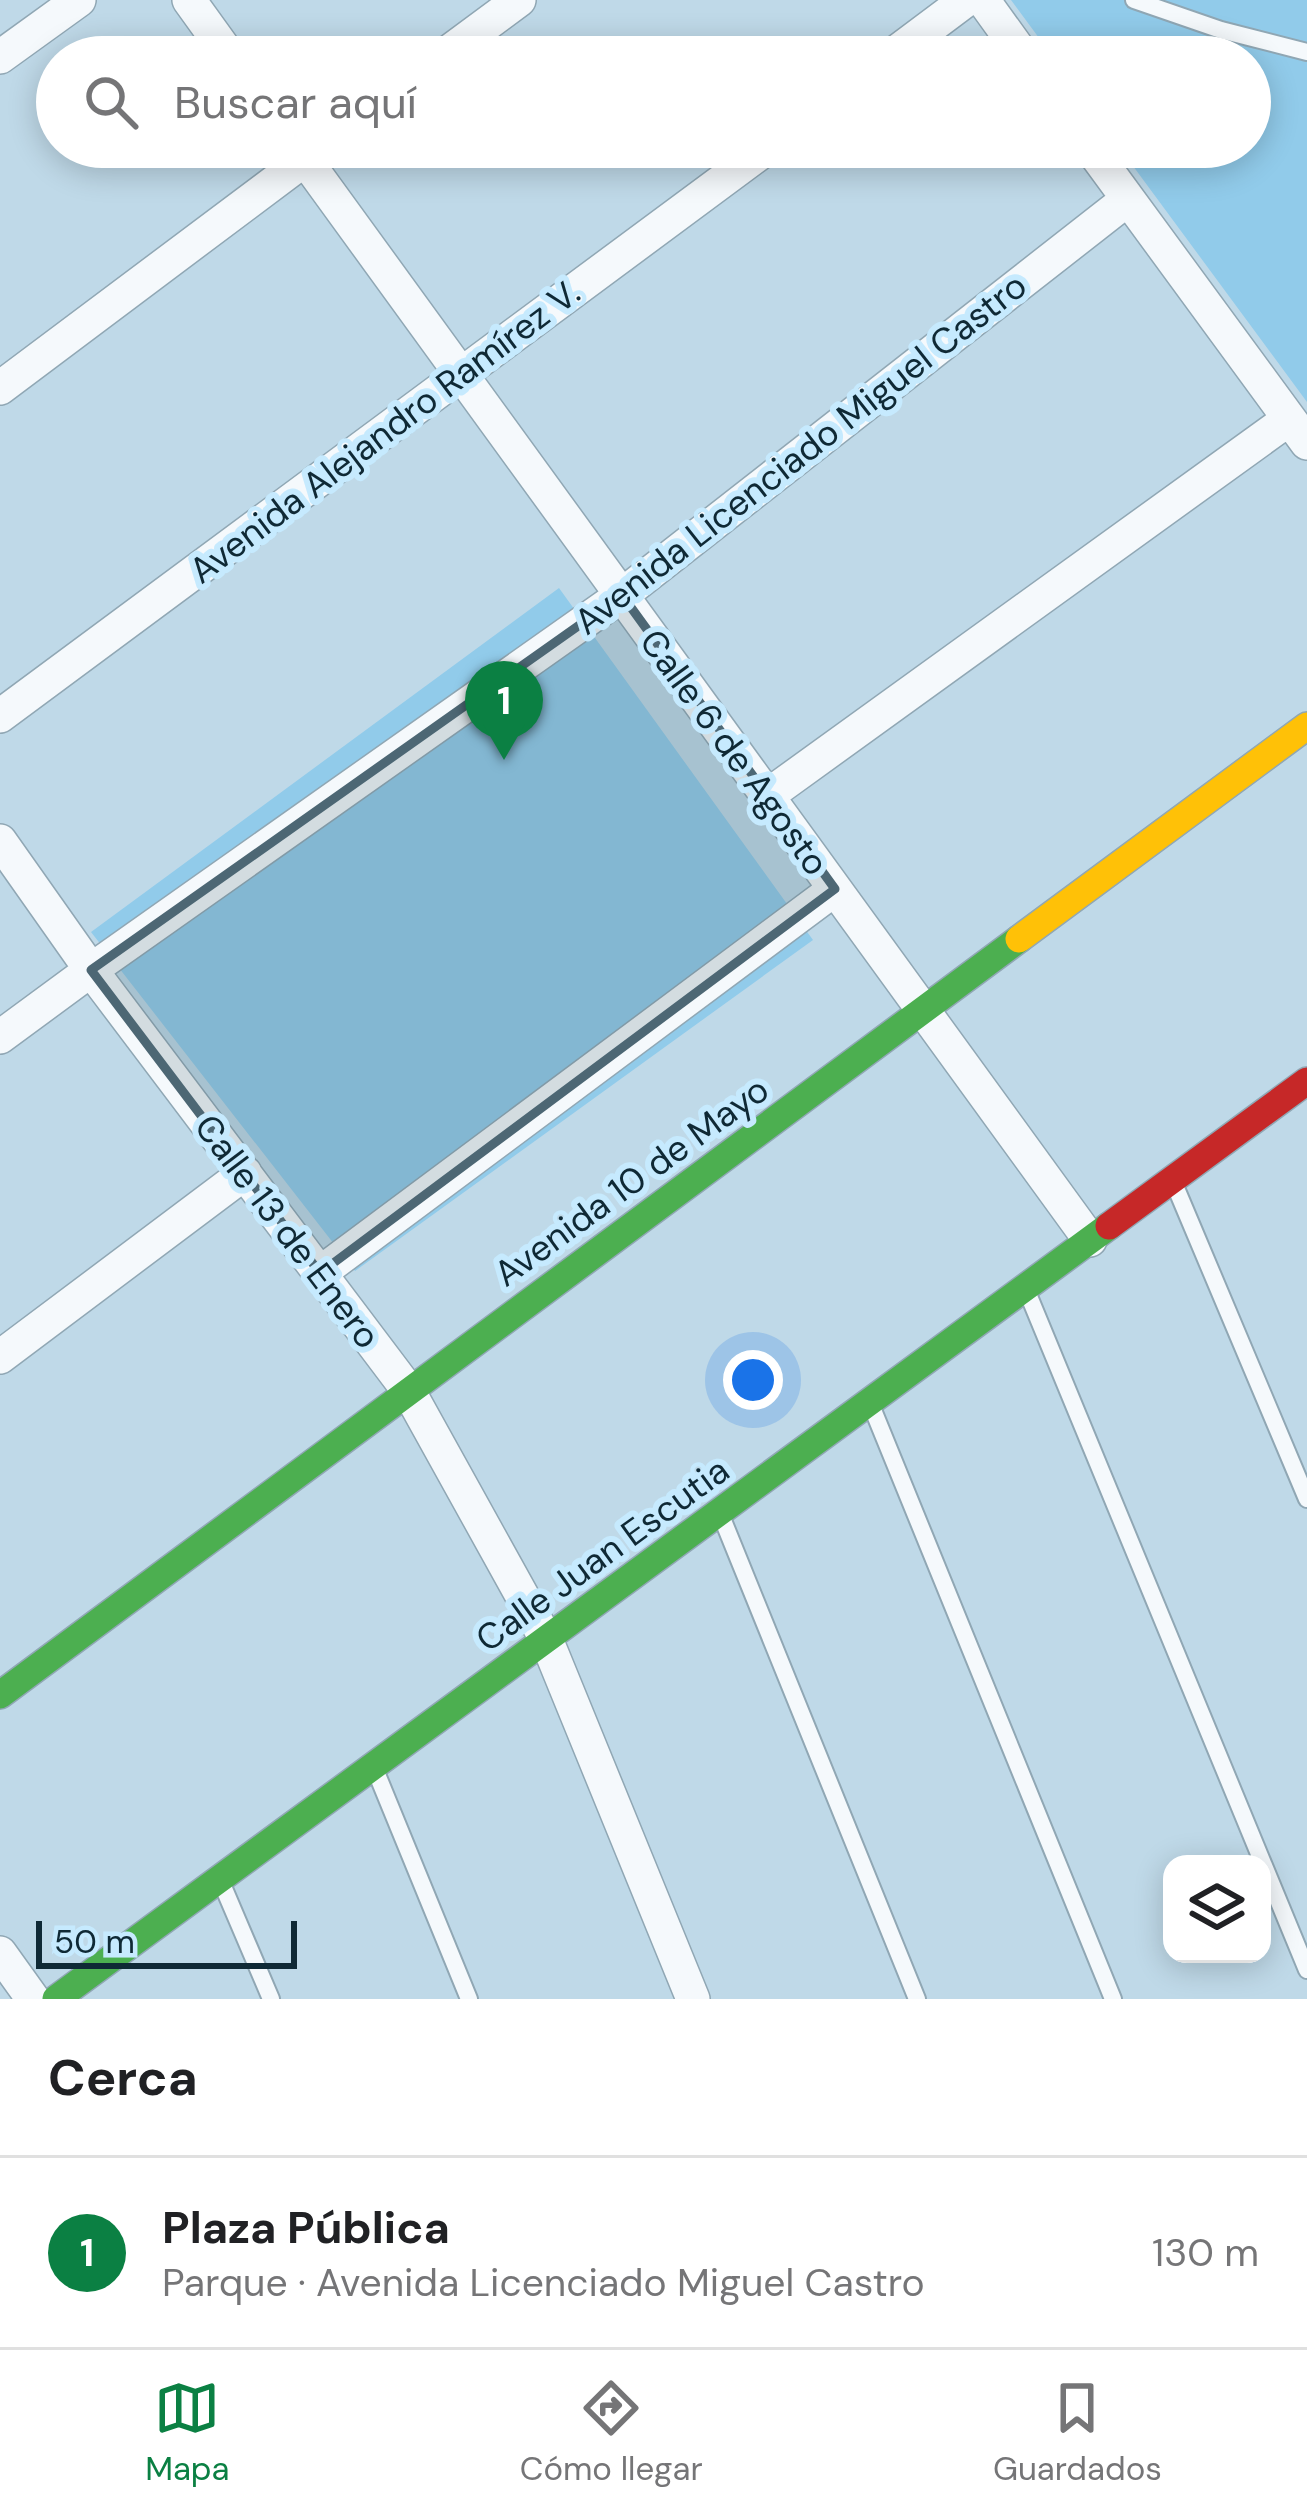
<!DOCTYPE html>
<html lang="es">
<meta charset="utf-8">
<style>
body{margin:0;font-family:"DM Sans",sans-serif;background:#f2f2f2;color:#202124}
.controls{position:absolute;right:36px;bottom:36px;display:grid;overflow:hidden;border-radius:24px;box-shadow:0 6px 30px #0003}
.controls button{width:108px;height:108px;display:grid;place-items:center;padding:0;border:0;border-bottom:3px solid #e0e0e0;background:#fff;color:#202124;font:60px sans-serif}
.scale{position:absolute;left:36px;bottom:30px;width:261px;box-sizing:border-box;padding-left:12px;border:6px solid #0f2935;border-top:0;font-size:33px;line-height:42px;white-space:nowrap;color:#0f2935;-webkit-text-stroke:9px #c6eafe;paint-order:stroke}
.you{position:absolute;left:753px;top:1380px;width:42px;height:42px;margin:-30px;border:9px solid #fff;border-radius:50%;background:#1a73e8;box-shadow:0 0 0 18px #1a73e833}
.badge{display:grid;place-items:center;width:78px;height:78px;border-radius:50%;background:#0b8043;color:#fff;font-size:39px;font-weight:700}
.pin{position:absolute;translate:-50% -99px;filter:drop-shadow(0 3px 6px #0008)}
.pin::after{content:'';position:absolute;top:63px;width:42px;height:36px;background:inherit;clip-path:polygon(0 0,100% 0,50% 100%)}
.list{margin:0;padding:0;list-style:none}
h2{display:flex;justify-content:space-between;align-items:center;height:156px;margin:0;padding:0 48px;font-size:51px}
h2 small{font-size:39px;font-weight:400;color:#757577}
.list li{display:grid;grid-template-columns:78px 1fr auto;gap:36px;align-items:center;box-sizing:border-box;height:192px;padding:0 48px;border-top:3px solid #e0e0e0}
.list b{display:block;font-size:45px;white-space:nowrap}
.list p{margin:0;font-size:39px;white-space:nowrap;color:#757577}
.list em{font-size:39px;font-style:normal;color:#757577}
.icon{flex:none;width:66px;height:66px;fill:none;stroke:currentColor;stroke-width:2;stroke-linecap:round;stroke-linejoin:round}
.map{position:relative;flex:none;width:1307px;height:1999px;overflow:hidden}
.search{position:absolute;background:#fff;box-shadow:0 6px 30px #0003;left:36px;right:36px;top:36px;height:132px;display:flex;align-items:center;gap:30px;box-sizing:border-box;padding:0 42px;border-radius:66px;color:#757577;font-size:45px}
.sheet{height:348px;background:#fff}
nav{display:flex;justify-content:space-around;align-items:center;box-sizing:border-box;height:168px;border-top:3px solid #e0e0e0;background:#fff;font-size:33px;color:#757577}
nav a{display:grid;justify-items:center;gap:6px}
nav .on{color:#0b8043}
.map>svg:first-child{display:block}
.green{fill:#91cbea}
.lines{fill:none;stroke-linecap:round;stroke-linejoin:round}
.lane-casing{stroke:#90a7b4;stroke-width:20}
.street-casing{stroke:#90a7b4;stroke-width:36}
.fast-casing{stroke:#90a7b4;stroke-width:30}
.slow-casing{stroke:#90a7b4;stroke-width:30}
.jam-casing{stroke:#90a7b4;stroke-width:30}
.lane{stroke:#f5f9fc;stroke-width:16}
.street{stroke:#f5f9fc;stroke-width:33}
.fast{stroke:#4caf50;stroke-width:27}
.slow{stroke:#ffc107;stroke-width:27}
.jam{stroke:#c62828;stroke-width:27}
.marked{fill:#4d6774;fill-opacity:0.2;stroke:#4d6774;stroke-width:9;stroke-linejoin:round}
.labels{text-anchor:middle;stroke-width:12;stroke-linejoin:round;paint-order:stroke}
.street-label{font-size:36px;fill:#0f2935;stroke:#c6eafe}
</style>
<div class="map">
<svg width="1307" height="1999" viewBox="0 0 1307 1999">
<rect width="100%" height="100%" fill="#bfd9e8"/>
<path class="green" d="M1011,0h296v402l-188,-255h131v-90h-197z
M559,588l254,352 -458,331 -264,-339z"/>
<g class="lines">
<defs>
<path id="lane" d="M1134,0l87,30 86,22
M1173,1181l134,318
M1026,1289l281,681
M871,1405l242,594
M720,1513l197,486
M374,1767l95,232
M222,1884l49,115"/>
<path id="street" d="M189,0l41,57
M983,0l41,57
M0,57l79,-57
M442,57l77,-57
M890,57l76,-57
M296,147l794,1093
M1090,147l217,296
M0,388l320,-240
M0,716l768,-569
M767,796l522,-377
M0,841l91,129 317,420 138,249 147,360
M0,1037l91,-67 531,-375 506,-396
M320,1273l515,-384
M0,1357l245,-184
M0,1953l33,46"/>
<path id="fast" d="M0,1695l1019,-756
M56,1999l1053,-773"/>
<path id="slow" d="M1019,939l288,-213"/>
<path id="jam" d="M1109,1226l198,-145"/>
</defs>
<use href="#lane" class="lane-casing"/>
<use href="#street" class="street-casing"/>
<use href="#fast" class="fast-casing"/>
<use href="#slow" class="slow-casing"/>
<use href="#jam" class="jam-casing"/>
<use href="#lane" class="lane"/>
<use href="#street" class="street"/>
<use href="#fast" class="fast"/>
<use href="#slow" class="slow"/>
<use href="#jam" class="jam"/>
</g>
<path class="marked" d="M622,595l213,294 -515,384 -229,-303z"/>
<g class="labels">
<g class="street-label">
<text transform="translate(384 431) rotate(-37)" y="13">Avenida Alejandro Ramírez V.</text>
<text transform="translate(800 453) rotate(-38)" y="13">Avenida Licenciado Miguel Castro</text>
<text transform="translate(735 752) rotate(54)" y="13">Calle 6 de Agosto</text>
<text transform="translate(631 1181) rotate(-36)" y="13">Avenida 10 de Mayo</text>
<text transform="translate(288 1231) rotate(53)" y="13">Calle 13 de Enero</text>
<text transform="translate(602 1554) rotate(-36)" y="13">Calle Juan Escutia</text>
</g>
</g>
</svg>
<div class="controls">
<button><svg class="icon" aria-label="layers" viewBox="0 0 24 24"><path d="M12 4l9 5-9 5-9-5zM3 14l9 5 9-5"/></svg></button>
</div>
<div class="scale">50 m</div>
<div class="you"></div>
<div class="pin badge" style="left:504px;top:760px">1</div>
<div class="search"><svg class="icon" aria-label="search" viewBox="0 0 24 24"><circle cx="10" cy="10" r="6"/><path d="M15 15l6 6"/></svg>Buscar aquí</div>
</div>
<section class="sheet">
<h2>Cerca<small></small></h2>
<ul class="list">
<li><span class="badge">1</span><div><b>Plaza Pública</b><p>Parque · Avenida Licenciado Miguel Castro</p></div><em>130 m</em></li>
</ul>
</section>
<nav>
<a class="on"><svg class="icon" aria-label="map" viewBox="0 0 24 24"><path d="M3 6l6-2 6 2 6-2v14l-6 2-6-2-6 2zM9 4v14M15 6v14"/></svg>Mapa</a>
<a><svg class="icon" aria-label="directions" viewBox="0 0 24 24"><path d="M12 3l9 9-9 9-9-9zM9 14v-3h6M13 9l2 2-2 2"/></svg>Cómo llegar</a>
<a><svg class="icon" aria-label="saved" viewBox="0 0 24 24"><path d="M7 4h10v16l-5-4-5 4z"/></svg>Guardados</a>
</nav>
